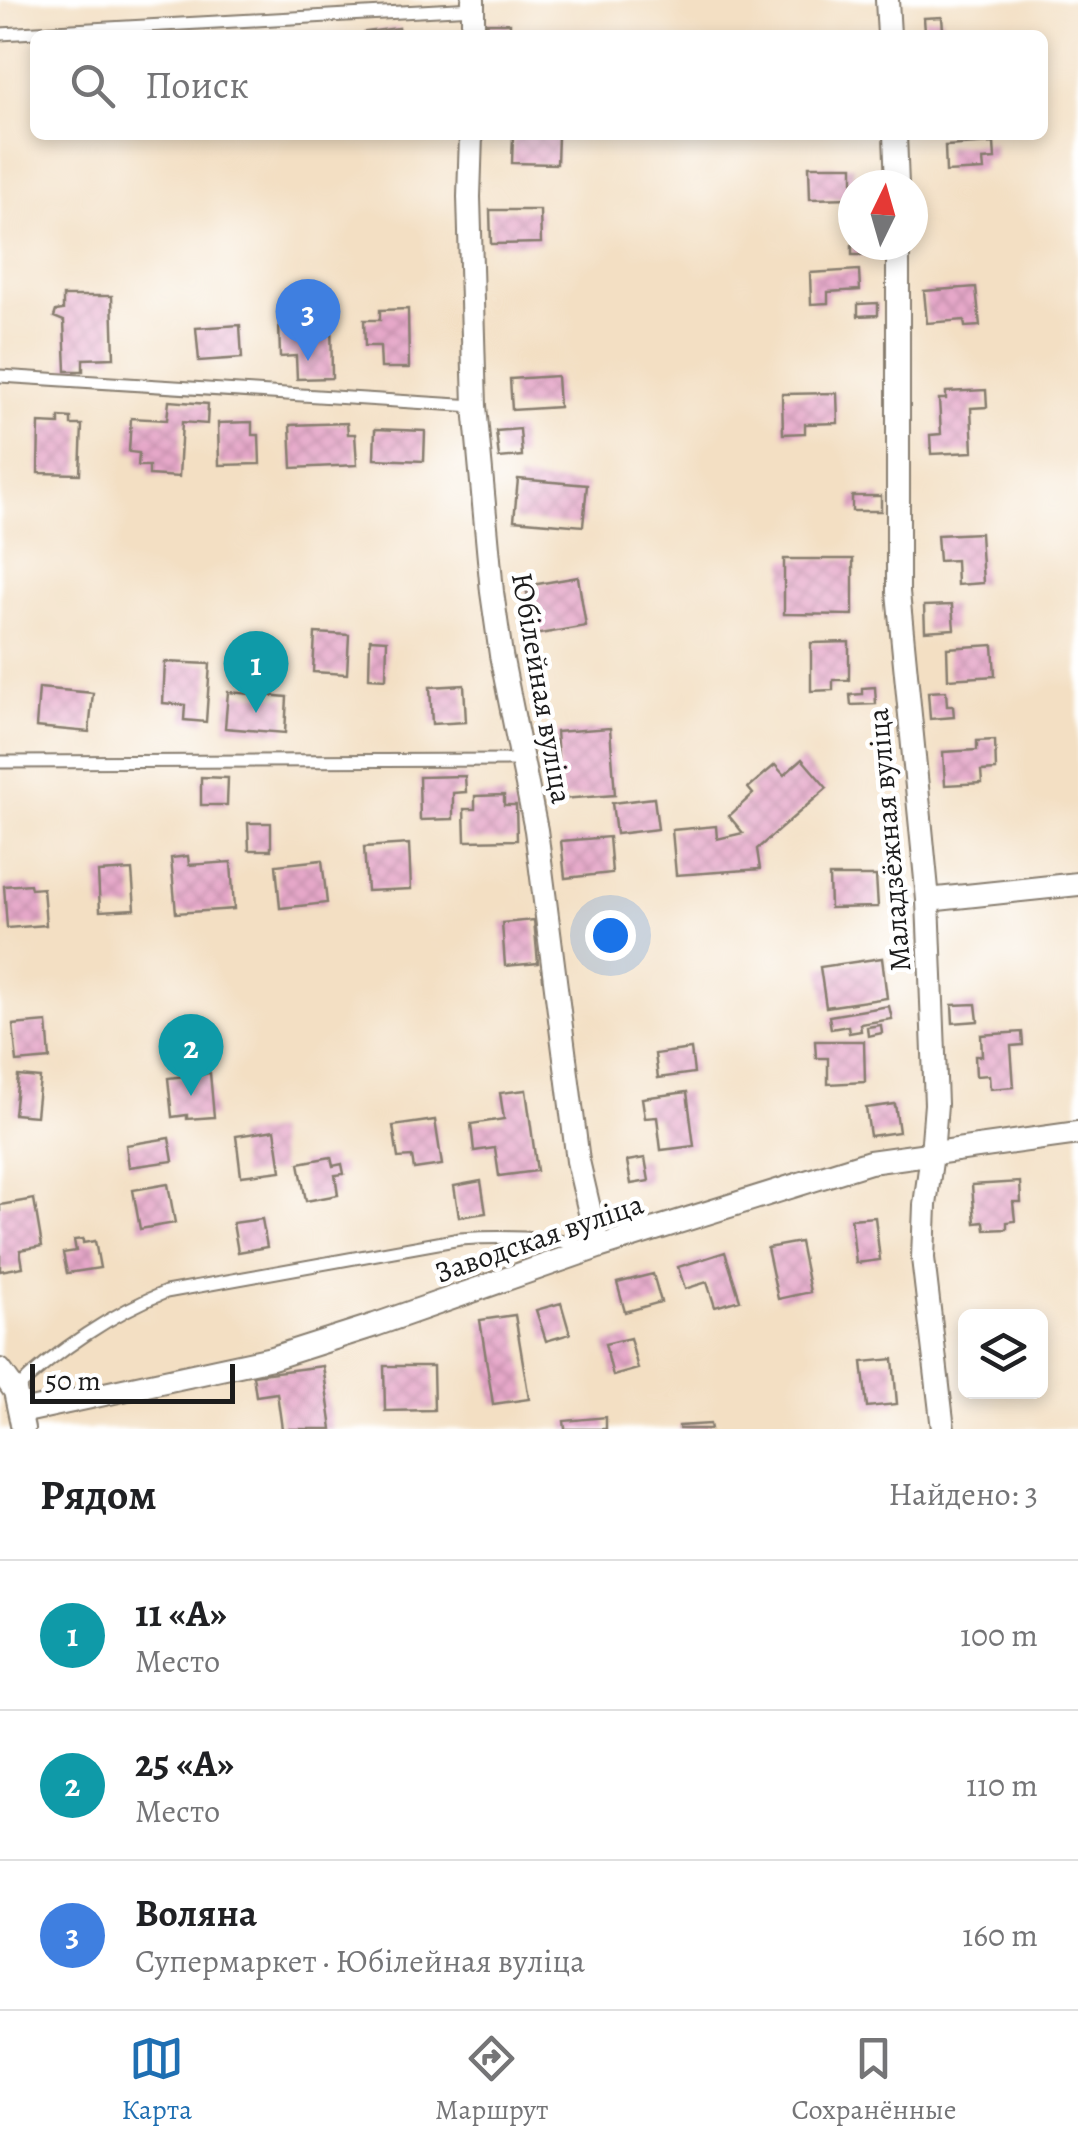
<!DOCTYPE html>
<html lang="ru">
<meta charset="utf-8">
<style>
body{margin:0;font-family:Alegreya,serif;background:#f6f6f6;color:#202124}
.controls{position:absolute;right:30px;bottom:30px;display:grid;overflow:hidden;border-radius:15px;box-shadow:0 5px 15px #0003}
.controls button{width:90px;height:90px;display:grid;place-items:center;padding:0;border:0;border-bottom:2px solid #e0e0e0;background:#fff;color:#202124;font:50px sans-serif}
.compass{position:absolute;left:838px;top:170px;width:90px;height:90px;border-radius:50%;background:#fff;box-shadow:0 5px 15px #0003;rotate:5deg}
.scale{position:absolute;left:30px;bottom:25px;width:205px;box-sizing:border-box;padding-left:10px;border:5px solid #1c1c1c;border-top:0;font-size:28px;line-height:35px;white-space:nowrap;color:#1c1c1c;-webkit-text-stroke:8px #fff;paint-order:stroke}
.you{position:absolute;left:610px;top:935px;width:35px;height:35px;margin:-25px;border:8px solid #fff;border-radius:50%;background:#1a73e8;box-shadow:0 0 0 15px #1a73e833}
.badge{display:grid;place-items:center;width:65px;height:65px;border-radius:50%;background:#1f6fb2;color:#fff;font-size:32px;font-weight:700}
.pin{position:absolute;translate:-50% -82px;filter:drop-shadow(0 2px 5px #0008)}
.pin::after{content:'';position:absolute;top:52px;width:35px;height:30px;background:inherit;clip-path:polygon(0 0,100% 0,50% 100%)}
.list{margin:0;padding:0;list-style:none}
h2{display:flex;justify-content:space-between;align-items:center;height:130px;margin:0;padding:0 40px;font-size:42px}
h2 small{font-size:32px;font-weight:400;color:#757577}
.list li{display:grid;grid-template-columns:65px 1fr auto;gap:30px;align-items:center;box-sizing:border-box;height:150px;padding:0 40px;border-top:2px solid #e0e0e0}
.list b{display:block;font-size:38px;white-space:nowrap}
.list p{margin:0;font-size:32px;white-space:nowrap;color:#757577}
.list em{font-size:32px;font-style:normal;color:#757577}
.icon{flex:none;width:55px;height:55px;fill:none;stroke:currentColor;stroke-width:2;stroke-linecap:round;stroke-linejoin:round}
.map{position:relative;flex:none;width:1078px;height:1429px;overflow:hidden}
.search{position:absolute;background:#fff;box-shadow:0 5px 15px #0003;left:30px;right:30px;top:30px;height:110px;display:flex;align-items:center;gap:25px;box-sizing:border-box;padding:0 35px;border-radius:15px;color:#757577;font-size:38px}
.sheet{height:580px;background:#fff}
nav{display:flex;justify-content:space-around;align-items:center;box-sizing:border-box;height:140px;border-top:2px solid #e0e0e0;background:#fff;font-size:28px;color:#757577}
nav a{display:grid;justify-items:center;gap:5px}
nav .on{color:#1f6fb2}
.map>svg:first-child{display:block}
.building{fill:url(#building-cross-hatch)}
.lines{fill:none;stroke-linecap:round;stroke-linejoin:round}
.lane-casing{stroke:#887e70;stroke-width:15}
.street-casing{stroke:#887e70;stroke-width:26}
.lane{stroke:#fff;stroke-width:11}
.street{stroke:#fff;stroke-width:22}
.labels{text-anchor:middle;stroke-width:9;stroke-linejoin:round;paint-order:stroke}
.street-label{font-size:30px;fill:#1c1c1c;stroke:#fff}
</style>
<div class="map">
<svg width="1078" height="1429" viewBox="0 0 1078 1429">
<defs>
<pattern id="building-cross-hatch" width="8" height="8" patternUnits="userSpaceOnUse" patternTransform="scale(2.5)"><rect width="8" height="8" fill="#e6a8c9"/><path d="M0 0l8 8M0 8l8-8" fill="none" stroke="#c590ac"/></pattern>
</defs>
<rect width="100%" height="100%" fill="#fff"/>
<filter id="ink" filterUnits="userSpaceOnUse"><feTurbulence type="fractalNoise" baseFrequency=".01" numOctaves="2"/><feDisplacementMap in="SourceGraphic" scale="20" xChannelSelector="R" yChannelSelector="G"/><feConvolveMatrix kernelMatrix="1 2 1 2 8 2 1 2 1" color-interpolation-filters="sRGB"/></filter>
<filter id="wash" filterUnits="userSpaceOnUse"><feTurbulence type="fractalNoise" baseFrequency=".0048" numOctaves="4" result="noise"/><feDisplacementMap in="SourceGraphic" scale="40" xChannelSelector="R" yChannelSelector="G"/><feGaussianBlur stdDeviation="2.25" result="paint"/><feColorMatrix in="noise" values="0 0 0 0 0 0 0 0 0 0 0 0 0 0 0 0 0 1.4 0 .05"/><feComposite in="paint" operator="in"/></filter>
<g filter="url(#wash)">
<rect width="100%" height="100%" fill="#f3dfc3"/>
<g id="blocks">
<path class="building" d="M942,17l1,13 -18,2 -1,-14z
M486,23h24v12h-24z
M399,28v7h-34v-3z
M513,135h45l-1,29 -45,-1z
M994,143l1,16 -12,1 1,10 -38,2 -1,-26z
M809,166h44v32l-43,1z
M490,210h50l1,33 -50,1z
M852,245h18v10h-18z
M859,270l1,20 -32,2v11l-17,1 -1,-31z
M976,287l4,39 -15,1 -1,-7 -37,3 -3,-32z
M63,296h49l2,62 -31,1v12h-17l-2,-50 -10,-4 2,-6 7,-1z
M878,303v12l-20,1v-12z
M408,309l1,59h-28l-1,-22h-15l-1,-26h16v-10z
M295,312h36l1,66 -35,1 -1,-23 -16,1 -1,-34 17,-1z
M240,325l2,33 -43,3 -3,-33z
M557,376l2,31 -47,3 -2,-31z
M986,390l1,17 -16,1 2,44 -42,2 -1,-19 11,-1 -2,-35h7v-7z
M837,393l1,30 -33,1v9l-22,1 -1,-40z
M169,401l39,3 -1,20 -25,-2 -3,55 -30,-2v-9h-11l1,-13 -10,-1 2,-34 36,2z
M59,417l12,1v7h11l-2,49 -42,-1 1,-50 20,1z
M252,422v13h7l1,29 -41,1 -1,-42z
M347,423l1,11h7l2,31 -65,3 -2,-43z
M375,429l50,2 -1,30 -50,-2z
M520,429l2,27 -23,2 -3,-27z
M518,479l69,6 -4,41 -69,-6z
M852,496h29v15h-29z
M980,533l3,50 -26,2 -1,-25 -17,1 -2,-26z
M784,559h69v56l-69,-1z
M578,577l8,49 -52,9 -8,-49z
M952,605l2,24 -29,2 -1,-25z
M315,633l34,2 -2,39 -34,-2z
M370,639l17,1 -1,39 -17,-1z
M849,642v38h-16v10l-22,1v-48z
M993,645l2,31 -47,3 -1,-31z
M165,662l45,2 -4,58 -22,-2 1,-15 -22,-2z
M464,685l2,37 -34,2 -2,-37z
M875,687l1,17 -25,1 -1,-10 12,-1v-6z
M39,688l54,5 -4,39 -53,-5z
M946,691l1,15h6l1,11 -24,2 -2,-27z
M228,692l59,5 -2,36 -60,-5z
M610,728l5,67 -54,4 -5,-67z
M995,740l1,30 -15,1 1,12 -37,2 -2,-33 34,-2v-9z
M802,759l25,29 -70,61 3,20 -84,6 -4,-45 44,-4 1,13 26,-6 -14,-17 24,-22 -5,-6 27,-23 9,10z
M465,776l1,16 -13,1v26l-33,1 -1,-43z
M201,777l27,1 -1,27h-26z
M504,795v10h12l1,35 -52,1 -1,-32h11v-13z
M654,798l4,31 -42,5 -4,-31z
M248,823h23v27h-22z
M609,837l3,36 -47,5 -4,-37z
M409,844l2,45 -44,2 -3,-44z
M188,856l1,9 42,-3 3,47 -58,4 -5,-55z
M322,860l5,43 -47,5 -4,-43z
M132,870l3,39 -35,2 -2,-39z
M829,876h47l2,31 -48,1z
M30,884l1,5 12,-1 3,37 -39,3 -3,-42z
M534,920l4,43 -33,3 -3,-43z
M882,958l5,40 -61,9 -6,-40z
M976,1004l2,17 -25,2 -1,-18z
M889,1006l3,13 -32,5 1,7 -12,2 -1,-7 -17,3 -2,-13z
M47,1022l3,37 -33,3 -4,-37z
M881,1025l1,8 -14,3 -1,-9z
M1022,1032l1,13 -12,1 3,41 -24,2 -1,-14 -13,1 -1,-20h7l-1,-21z
M815,1041h49l1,41 -37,2v-26h-12z
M691,1049l3,24 -36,5 -3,-24z
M210,1073l4,44 -27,2v-4l-15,2 -4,-39z
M18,1076l22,2 -4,38 -22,-2z
M526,1090l11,81 -38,5 -4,-28 -21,3 -3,-27 33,-5 -4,-26z
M687,1092l7,54 -33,4 -4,-33 -12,1 -3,-20z
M895,1104l4,28 -29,4 -4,-28z
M435,1120l7,45 -28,4 -2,-12 -14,1 -5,-32z
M275,1130l6,41 -40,5 -5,-40z
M169,1138l4,23 -44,6 -3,-22z
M331,1157l2,9 9,-2 2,10 -9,1 3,20 -32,6 -7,-38z
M645,1158l4,23 -18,3 -4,-23z
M481,1181l5,32 -27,4 -5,-31z
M1020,1182l1,20h-8l2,19 -8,1v7l-22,1 -1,-8 -9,1 -3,-38z
M168,1184l7,39 -35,6 -7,-39z
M34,1199l8,47 -22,4 3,17 -23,4v-66z
M875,1217l5,43 -24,3 -5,-44z
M262,1219l5,28 -29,5 -5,-29z
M83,1239v4l12,-2 5,27 -33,5 -4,-20 13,-2 -2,-11z
M800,1242l10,50 -32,7 -11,-51z
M725,1252l15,48 -25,7 -8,-25 -22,7 -7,-22z
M653,1274l8,28 -36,10 -8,-29z
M561,1303l9,31 -24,7 -10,-31z
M515,1315l14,84 -36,5 -13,-84z
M630,1338l8,31 -25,7 -8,-32z
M893,1359l4,45 -30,3 -5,-45z
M323,1366l9,63h-50l-5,-36 -21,3 -3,-21z
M384,1366h49l1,44 -49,1z
M606,1417v12h-41l-1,-8z
M710,1424l1,5h-32v-3z"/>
</g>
</g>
<g filter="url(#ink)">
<use href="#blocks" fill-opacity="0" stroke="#887e70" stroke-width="2.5"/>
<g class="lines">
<defs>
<path id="lane" d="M0,34l474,-26
M0,376l475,30
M0,762l523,-2
M15,1391c40,-39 99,-79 151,-99l294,-53c44,-3 86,-2 129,7"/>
<path id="street" d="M473,0v35
M887,0l2,35
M471,135l-2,62 6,209 17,186 9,63 35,175 42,331 20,86
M895,135l2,50
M898,245v347l30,308 8,204 -4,50 -7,51 -2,53 20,171
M928,900l150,-16
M0,1370l15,21 8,38
M21,1412l251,-54 103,-33 223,-78 272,-85 208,-29"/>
</defs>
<use href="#lane" class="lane-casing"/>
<use href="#street" class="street-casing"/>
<use href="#lane" class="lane"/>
<use href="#street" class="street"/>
</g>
</g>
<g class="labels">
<g class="street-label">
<text transform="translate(542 688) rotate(80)" y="10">Юбілейная вуліца</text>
<text transform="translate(889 840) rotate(-95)" y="10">Маладзёжная вуліца</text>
<text transform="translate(539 1238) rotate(-19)" y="10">Заводская вуліца</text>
</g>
</g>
</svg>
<div class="controls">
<button><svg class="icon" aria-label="layers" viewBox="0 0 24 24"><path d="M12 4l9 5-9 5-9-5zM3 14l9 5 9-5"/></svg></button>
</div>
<svg class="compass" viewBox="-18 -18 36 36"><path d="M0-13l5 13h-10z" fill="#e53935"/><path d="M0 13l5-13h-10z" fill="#757577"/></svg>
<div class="scale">50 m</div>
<div class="you"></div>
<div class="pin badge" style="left:256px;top:713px;background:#0f9aa8">1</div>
<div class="pin badge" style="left:191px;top:1096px;background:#0f9aa8">2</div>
<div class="pin badge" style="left:308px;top:361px;background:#3f7fe0">3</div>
<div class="search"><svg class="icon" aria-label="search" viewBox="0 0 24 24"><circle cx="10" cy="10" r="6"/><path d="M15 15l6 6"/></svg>Поиск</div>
</div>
<section class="sheet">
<h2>Рядом<small>Найдено: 3</small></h2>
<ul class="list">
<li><span class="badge" style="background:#0f9aa8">1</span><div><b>11 «А»</b><p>Место</p></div><em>100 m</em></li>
<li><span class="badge" style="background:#0f9aa8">2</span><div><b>25 «А»</b><p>Место</p></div><em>110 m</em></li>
<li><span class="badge" style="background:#3f7fe0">3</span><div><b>Воляна</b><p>Супермаркет · Юбілейная вуліца</p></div><em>160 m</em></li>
</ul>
</section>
<nav>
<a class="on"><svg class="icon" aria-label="map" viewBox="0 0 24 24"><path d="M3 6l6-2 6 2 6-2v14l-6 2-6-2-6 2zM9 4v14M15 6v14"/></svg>Карта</a>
<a><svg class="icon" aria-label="directions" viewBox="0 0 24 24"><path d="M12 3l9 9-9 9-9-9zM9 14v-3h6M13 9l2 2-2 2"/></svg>Маршрут</a>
<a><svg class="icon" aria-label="saved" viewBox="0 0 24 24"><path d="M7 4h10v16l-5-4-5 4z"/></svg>Сохранённые</a>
</nav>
